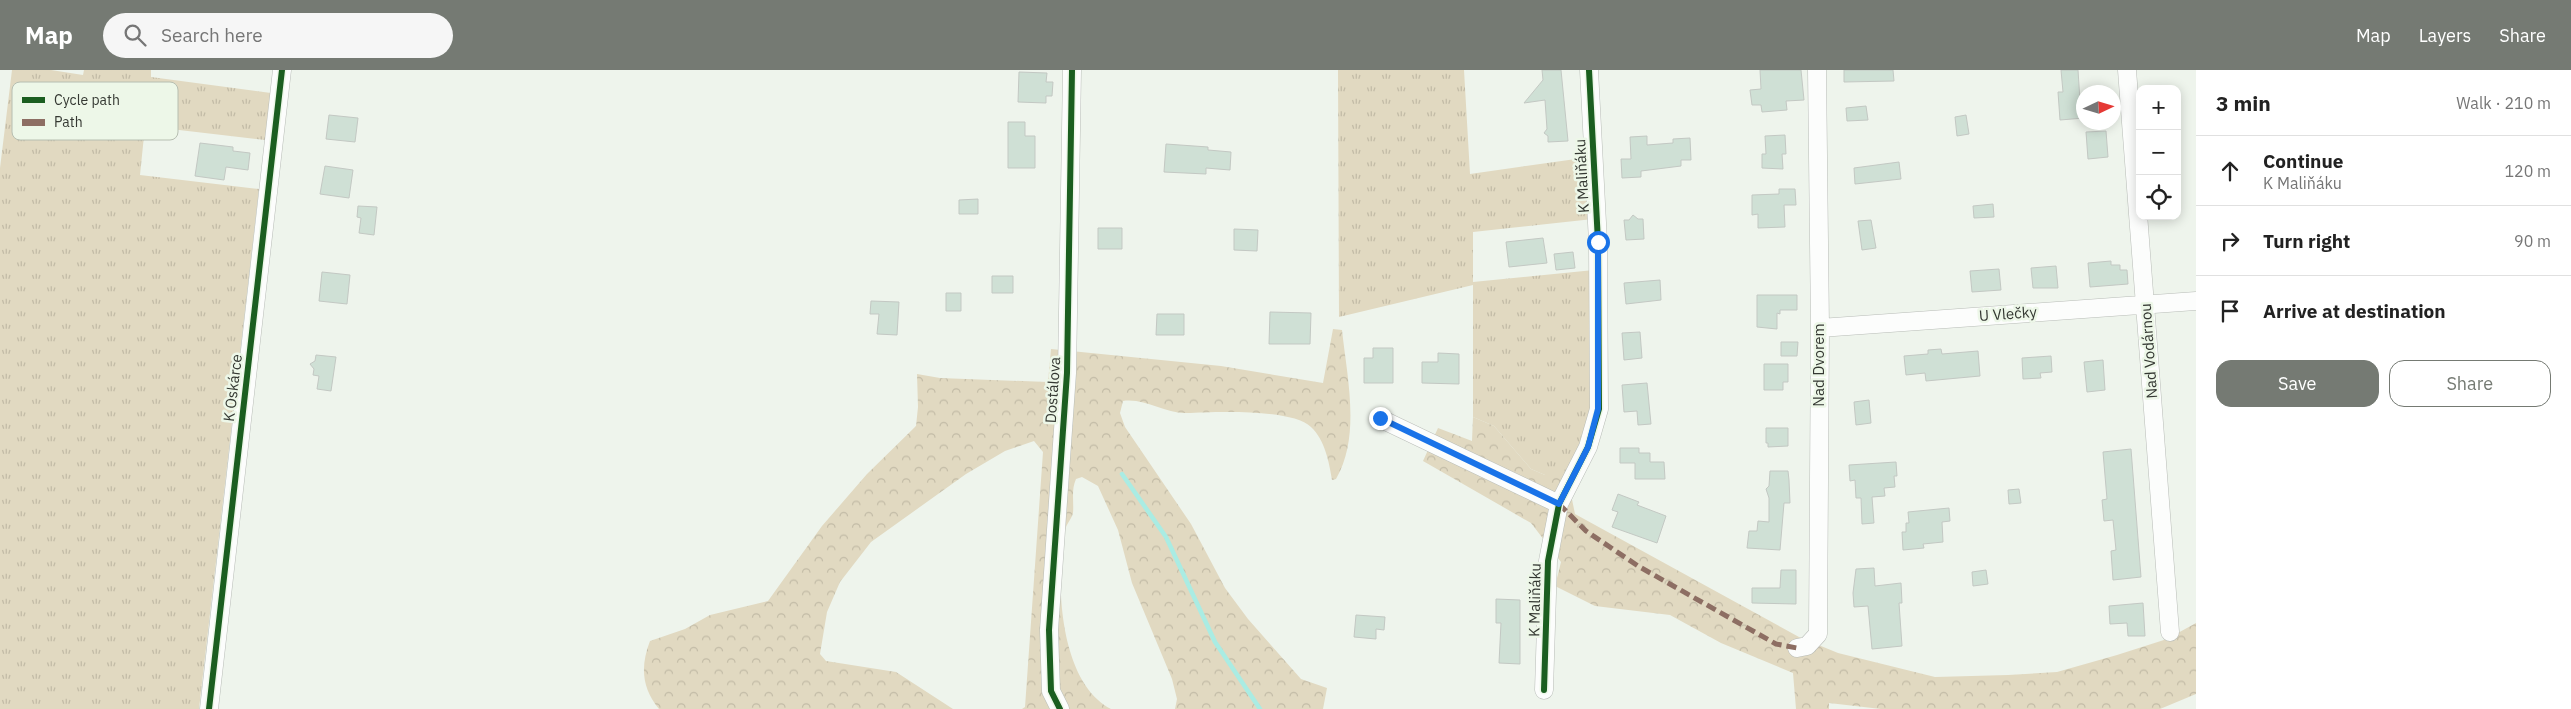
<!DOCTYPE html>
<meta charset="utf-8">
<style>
body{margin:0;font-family:"IBM Plex Sans",sans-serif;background:#f6f6f6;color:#222}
.controls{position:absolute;right:15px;top:15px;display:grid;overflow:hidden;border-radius:10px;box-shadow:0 2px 12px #0003}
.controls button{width:45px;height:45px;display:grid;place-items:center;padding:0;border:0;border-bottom:1px solid #e0e0e0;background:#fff;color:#222;font:25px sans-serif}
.compass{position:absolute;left:2076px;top:15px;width:45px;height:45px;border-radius:50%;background:#fff;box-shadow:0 2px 12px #0003;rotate:86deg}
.stop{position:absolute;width:15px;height:15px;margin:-11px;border:4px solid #1a73e8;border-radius:50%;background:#fff}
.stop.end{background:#1a73e8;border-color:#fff;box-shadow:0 1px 5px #0008}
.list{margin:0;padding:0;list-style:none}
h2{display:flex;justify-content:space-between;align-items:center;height:65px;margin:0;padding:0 20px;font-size:21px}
h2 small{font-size:16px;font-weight:400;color:#767676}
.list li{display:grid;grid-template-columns:32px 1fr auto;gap:15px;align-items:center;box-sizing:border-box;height:70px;padding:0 20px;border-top:1px solid #e0e0e0}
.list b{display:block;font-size:19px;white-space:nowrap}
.list p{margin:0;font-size:16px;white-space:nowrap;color:#767676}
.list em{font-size:16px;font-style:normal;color:#767676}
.actions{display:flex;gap:10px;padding:15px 20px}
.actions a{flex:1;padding:11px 0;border:1px solid #757a73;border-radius:15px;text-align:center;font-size:18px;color:#757a73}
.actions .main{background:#757a73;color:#fff}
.icon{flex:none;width:28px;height:28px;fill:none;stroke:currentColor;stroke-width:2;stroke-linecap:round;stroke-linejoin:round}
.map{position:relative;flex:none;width:2196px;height:639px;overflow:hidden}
header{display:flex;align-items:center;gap:30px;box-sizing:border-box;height:70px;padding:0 25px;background:#757a73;color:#fff}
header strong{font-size:24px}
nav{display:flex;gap:28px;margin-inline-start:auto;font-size:18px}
.search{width:350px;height:45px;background:#f6f6f6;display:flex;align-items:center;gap:12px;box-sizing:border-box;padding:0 18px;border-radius:28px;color:#767676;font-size:19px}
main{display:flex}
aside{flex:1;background:#fff}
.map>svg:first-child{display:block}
.grass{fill:url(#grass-tufts)}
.forest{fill:url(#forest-crowns)}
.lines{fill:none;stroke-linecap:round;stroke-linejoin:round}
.stream{stroke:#aaece3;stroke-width:4.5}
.building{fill:#cfe0d5;stroke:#c3c8c3}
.minor-casing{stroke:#b8bcb7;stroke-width:19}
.minor{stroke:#fcfdfc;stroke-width:18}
.quiet{stroke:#8d6e63;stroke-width:5;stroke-dasharray:10 5;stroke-linecap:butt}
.cycleway-casing{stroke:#edf7e8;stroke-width:9}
.cycleway{stroke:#1b5e20;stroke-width:6}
.route{stroke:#1a73e8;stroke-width:6}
.labels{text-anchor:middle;stroke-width:5;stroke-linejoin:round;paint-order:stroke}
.street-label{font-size:15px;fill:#343832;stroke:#edf7e8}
.key{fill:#edf7e8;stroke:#b6beb1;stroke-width:1}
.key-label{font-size:14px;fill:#343832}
</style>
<header>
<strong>Map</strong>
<div class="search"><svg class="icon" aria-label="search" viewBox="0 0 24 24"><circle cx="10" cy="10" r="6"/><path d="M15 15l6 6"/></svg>Search here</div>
<nav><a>Map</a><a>Layers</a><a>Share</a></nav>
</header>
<main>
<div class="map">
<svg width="2196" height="639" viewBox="0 0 2196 639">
<defs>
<pattern id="grass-tufts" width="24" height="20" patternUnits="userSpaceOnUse" patternTransform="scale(1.25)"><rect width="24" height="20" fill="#e1d9c1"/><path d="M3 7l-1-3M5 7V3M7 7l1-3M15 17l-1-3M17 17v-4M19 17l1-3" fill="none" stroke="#c2bba6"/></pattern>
<pattern id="forest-crowns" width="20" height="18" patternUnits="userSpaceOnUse" patternTransform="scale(1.25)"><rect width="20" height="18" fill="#e1d9c1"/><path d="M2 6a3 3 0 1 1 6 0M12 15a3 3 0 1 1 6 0" fill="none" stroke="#c2bba6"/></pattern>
</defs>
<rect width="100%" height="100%" fill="#eef4ec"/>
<path class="grass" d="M12,0h39l32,5 1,-5h67v7l120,16 -6,47 -120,-14 -5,49 119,14 -60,520h-199v-541z
M1338,0h126l6,104 120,-17 3,62 -120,13v50l121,-12 1,132 -27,77 -23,-4 -14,-6 -37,-43 -21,-9v-132l-134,32z"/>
<path class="forest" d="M1333,259l9,1c5,47 19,106 -6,149l-4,1c-3,-18 -7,-40 -21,-53 -19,-19 -98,-15 -124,-14 -22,1 -41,-15 -64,-12l-3,12 5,14 66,97 34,64 23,31 53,60 26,9 -4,21h-148l2,-10 -5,-20 -40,-96 -14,-53 -20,-44 -16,-9 -6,2c-5,11 -2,22 -3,34 -1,5 -5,9 -7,14 -3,8 -3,18 -4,26 -5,47 2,132 49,156h-89l3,-2 18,-255 -9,-11 -29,10 -39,23 -95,68 -31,40 -13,30 -7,42 6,7 70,11 57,37h-294c-17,-21 -19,-42 -9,-68l35,-12 25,-14 58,-14 54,-75 45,-52 49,-48 2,-19 -1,-33 23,4 108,4 3,-33 170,17 102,17z
M1473,347l21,9 37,43 14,6 16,-9 5,4 9,44 224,123 39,16 97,24 73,-2 49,-3 60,-17 50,-16 29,-16v71l-36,15h-279l-52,-6v6h-33l-3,-36 -72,-30 -51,-28 -75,-9 -40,-20 6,-24 -30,-39 -108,-62 15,-33 34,13z"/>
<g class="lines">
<path class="stream" d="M1122,404l44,63 49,105 45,67"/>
</g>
<path class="building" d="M1542,0h19l7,71 -20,1v-6l-4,-3 3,-4 -2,-29 -21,3 19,-23z
M1760,0h41l3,30 -18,1 1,9 -25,2 -1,-7h-9l-2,-15 11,-1z
M1844,0h49l1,11 -50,1z
M2061,0h17l2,31h4v17l-24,2 -2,-28h5z
M1019,2l28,1 -1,9h7l-1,14h-6v7l-28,-1z
M1866,36l2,14 -21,1 -1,-13z
M329,45l29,3 -3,24 -29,-3z
M1966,45l3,19 -12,2 -2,-19z
M1008,52h17v14h10v32h-27z
M2106,61l2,26 -20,2 -2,-27z
M1785,65l1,19h-4l1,15 -21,-1v-14h4l-1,-18z
M1647,66v9l26,-2v-4l17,-1 1,22h-10v6l-40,5v6l-19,1 -1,-19h10l-1,-22z
M200,73l33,4v4l17,2 -2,17 -22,-3 -2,13 -29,-4z
M1166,74l42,3v3l23,2 -1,18 -24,-2v6l-42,-2z
M1899,92l2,17 -46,5 -1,-16z
M325,96l28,4 -4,28 -29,-4z
M1779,119h16l1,16h-12l1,22 -27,1v-14l-6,1v-20l27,-1z
M978,129v15h-19v-14z
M1993,134l1,13 -20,1 -1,-12z
M358,136l19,1 -3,28 -15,-2 2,-15 -4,-1z
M1633,145l5,4h5l1,20 -18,1 -2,-20h5z
M1871,150l5,28 -14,2 -4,-29z
M1098,158h24v21h-24z
M1234,159l24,1 -1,21 -23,-1z
M1543,168l4,25 -38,4 -3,-25z
M1573,182l2,16 -19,2 -2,-16z
M2111,191v4h9v5h7l1,14 -38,3 -2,-24z
M2056,196l2,22h-25l-2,-20z
M1999,199l2,21 -29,2 -2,-21z
M322,202l28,3 -3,29 -28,-3z
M992,206h21v17h-21z
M1660,210l1,20 -35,4 -2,-21z
M946,223h15v18h-15z
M1757,225h40v15h-17v4l-3,-1v16l-20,-2z
M871,231l28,1 -2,33 -20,-1 2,-20h-9z
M1270,242l41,1 -1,31h-41z
M1157,244h27v21h-28z
M1640,262l2,26 -18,2 -2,-27z
M1781,272h17l-1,14h-16z
M1373,278h20v35h-29v-25h9z
M1941,279l1,5 36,-3 2,25 -54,5 -1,-8 -19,2 -2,-19 24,-2v-4z
M1438,283l21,1v30l-37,-1v-21h16z
M316,285l20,2 -5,34 -14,-2 2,-13 -6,-1 1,-6 -4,-5 5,-3z
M2051,286l1,16 -12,1 1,5 -18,1 -1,-21z
M2103,290l2,30 -18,2 -3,-30z
M1764,294h24v18h-5v8h-19z
M1647,313l4,41 -13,1 -1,-14 -13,1 -2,-27z
M1869,330l2,23 -15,2 -2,-23z
M1766,358h22v18l-20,1v-4h-2z
M1620,378h19v5h11v9h14l1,17h-30v-16h-15z
M2131,379l10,128 -28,3 -2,-29 5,-1 -3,-30 -9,1 -2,-21 5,-1 -4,-47z
M1896,392l1,14h-3l1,11 -11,1 1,8 -13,1 2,26 -12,1 -1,-26h-5l-1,-18 -5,1 -1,-16z
M1770,401h18l1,9 1,23h-6l-4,47 -33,-2 2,-17h8l1,-10 11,1v-24l-3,-9 3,-3z
M2019,419l2,14 -12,1 -1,-14z
M1618,424l21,8 -2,3 29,11 -9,27 -45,-16 6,-15 -6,-2z
M1949,438l1,13 -8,1 1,20 -20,2 1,4 -21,2 -1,-18h4v-9h3l-1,-11z
M1874,498l1,18 26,-3 1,20h-3l3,43 -30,3 -4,-43 -14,1 -1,-14 3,-24z
M1781,500h15v34l-44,-1v-15h28z
M1986,500l2,14 -15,2 -1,-14z
M1496,529l24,1v64l-21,-1 2,-40h-5z
M2143,533l2,33h-17l-1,-13 -17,1 -1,-18z
M1356,545l29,2 -1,13 -8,-1v10l-22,-2z"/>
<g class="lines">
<defs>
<path id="minor" d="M2127,0l43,562
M1820,258l376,-27
M1379,348l180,86
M1797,578l10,-2 11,-12 2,-306 -3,-258
M1544,620l4,-129 11,-57 29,-57 11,-38 -1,-167 -9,-172
M209,639l73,-639
M1060,639l-9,-18 -2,-61 18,-257 5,-303"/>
</defs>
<use href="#minor" class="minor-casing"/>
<use href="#minor" class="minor"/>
<path class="quiet" d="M1559,434l27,27 52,35 138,78 21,4"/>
<defs>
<path id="cycleway" d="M1544,620l4,-129 11,-57 29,-57 11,-38 -1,-167 -9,-172
M209,639l73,-639
M1060,639l-9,-18 -2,-61 18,-257 5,-303"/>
</defs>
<use href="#cycleway" class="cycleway-casing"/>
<use href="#cycleway" class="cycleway"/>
</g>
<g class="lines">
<path class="route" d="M1380,348l179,86 29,-57 10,-38v-167"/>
</g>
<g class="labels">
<g class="street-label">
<text transform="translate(1582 106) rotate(-93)" y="5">K Maliňáku</text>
<text transform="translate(2008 244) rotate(-4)" y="5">U Vlečky</text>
<text transform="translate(2149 281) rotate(-94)" y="5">Nad Vodárnou</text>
<text transform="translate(1819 295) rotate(-90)" y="5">Nad Dvorem</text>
<text transform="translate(233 318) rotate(-83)" y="5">K Oskárce</text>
<text transform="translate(1053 320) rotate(-86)" y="5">Dostálova</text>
<text transform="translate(1535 530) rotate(-89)" y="5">K Maliňáku</text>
</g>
</g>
<rect x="12" y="12" width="166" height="58" rx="8" class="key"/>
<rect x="22" y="27" width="23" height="6" fill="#1b5e20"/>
<rect x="22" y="49" width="23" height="7" fill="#8d6e63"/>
<g class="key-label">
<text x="54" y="35">Cycle path</text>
<text x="54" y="57">Path</text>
</g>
</svg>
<div class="controls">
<button>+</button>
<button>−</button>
<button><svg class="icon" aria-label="locate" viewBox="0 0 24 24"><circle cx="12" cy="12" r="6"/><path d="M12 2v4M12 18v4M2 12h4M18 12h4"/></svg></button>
</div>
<svg class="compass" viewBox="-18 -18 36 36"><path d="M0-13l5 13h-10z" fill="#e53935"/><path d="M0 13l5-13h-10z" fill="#767676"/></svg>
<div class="stop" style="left:1598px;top:172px"></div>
<div class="stop end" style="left:1380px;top:348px"></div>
</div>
<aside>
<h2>3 min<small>Walk · 210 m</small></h2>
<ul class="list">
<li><svg class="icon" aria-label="ahead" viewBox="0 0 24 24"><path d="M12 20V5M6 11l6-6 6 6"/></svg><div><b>Continue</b><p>K Maliňáku</p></div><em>120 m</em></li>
<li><svg class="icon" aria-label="right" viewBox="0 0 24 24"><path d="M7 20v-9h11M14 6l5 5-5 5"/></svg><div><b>Turn right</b></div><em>90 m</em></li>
<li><svg class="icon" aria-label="arrive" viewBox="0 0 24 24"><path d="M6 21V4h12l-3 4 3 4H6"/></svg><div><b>Arrive at destination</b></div></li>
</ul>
<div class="actions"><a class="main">Save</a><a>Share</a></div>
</aside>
</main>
